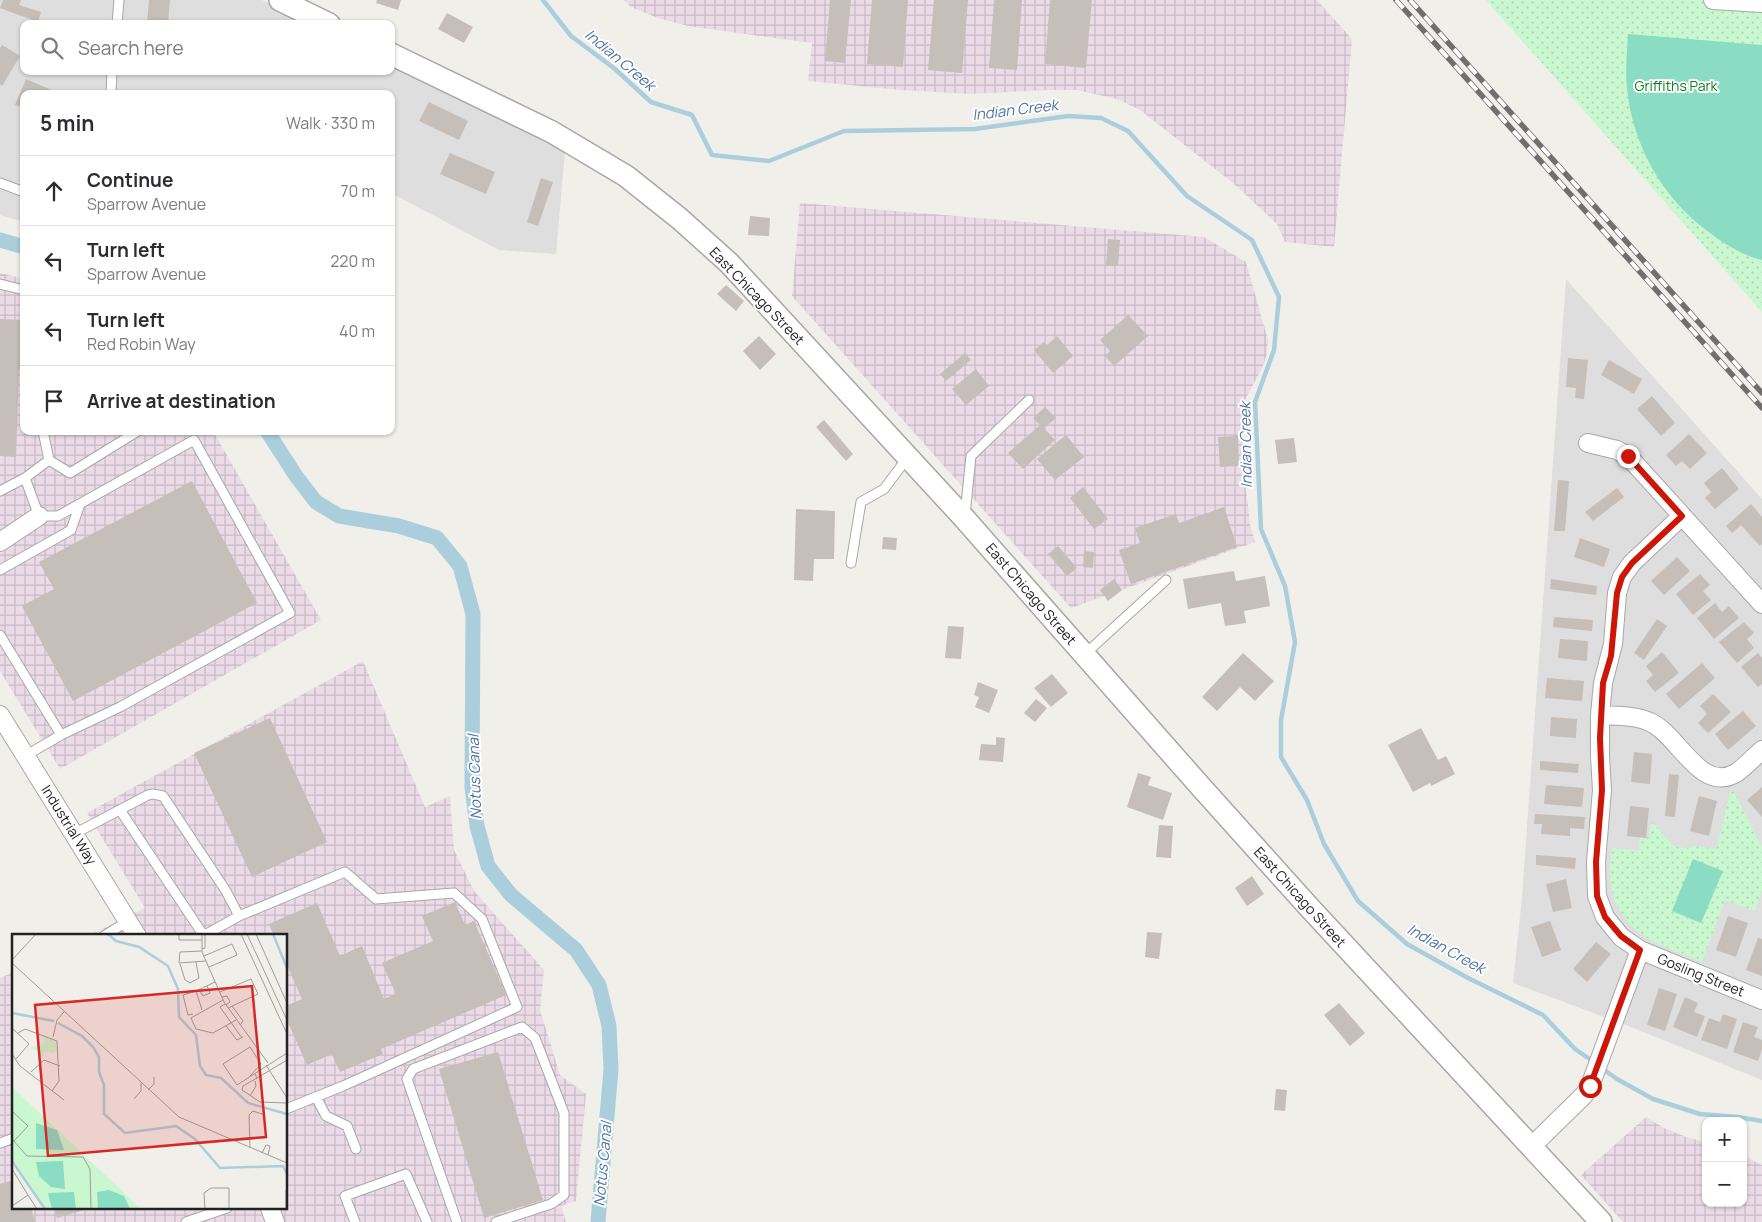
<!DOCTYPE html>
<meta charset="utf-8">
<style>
body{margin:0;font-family:Manrope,sans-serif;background:#f2f2f3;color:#2b2b33}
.controls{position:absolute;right:15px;bottom:15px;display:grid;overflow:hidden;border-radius:10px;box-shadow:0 1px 4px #0004}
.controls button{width:45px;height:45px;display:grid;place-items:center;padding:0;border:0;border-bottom:1px solid #e1e1e2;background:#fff;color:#2b2b33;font:25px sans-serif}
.stop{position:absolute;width:15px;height:15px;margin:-11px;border:4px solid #cb1608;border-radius:50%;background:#fff}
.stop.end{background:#cb1608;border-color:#fff;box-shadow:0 1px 5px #0008}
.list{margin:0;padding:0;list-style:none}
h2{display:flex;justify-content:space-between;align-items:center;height:65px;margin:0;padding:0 20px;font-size:21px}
h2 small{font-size:16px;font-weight:400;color:#7c7c81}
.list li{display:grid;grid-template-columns:32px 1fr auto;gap:15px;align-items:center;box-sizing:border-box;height:70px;padding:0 20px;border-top:1px solid #e1e1e2}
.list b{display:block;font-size:19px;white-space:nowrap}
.list p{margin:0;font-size:16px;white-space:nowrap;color:#7c7c81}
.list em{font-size:16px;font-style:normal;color:#7c7c81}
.icon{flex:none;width:28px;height:28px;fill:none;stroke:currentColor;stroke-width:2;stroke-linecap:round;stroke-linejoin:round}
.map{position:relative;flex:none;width:1762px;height:1222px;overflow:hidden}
.search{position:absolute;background:#fff;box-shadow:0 1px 4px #0004;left:20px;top:20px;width:375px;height:55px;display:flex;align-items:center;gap:12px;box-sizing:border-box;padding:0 18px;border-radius:10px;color:#7c7c81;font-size:19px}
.panel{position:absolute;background:#fff;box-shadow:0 1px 4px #0004;left:20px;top:90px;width:375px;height:345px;border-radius:10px}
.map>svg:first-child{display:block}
.residential{fill:#dfdede}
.industrial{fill:url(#industrial-grid)}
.park{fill:url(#park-dots)}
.pitch{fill:#8adcc2}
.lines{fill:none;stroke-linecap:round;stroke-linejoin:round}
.stream{stroke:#abcedd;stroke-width:4.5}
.canal{stroke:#abcedd;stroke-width:15}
.building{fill:#c6beb8}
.service-casing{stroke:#a8a8a8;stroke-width:11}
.minor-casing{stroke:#a8a8a8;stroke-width:20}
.tertiary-casing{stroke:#a8a8a8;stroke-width:24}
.service{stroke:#fff;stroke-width:9}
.minor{stroke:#fff;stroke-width:18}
.tertiary{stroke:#fff;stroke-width:21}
.rail-casing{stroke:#6f6f6f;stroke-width:5.5}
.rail{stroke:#fff;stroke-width:4;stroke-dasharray:11;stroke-linecap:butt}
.route{stroke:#cb1608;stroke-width:6}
.labels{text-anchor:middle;stroke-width:4;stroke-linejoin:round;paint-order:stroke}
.park-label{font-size:14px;fill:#107e21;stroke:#fff}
.street-label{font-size:14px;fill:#212121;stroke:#fff}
.water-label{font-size:15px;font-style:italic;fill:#4d74a7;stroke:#fff}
.inset-river{fill:none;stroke:#abcedd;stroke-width:2.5}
.inset-road{fill:none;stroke:#9e9d99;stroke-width:1}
.view{fill:#d62828;fill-opacity:0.15;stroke:#d62828;stroke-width:2.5}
.inset-edge{fill:none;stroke:#212121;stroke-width:2.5}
</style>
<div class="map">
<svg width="1762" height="1222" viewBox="0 0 1762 1222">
<defs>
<pattern id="industrial-grid" width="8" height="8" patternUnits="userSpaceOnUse" patternTransform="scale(1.25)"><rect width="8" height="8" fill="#eadbe6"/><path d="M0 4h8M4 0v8" fill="none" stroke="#c8bcc5"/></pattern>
<pattern id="park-dots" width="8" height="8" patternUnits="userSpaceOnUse" patternTransform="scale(1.25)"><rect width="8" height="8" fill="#c9f8d0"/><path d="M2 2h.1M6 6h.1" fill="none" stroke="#acd4b2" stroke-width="1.8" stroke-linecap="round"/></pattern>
</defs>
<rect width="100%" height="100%" fill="#f1efe9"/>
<path class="residential" d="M0,0h262l47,24h-285v47h367v-7l174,87 -9,103 -57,-4 -108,-57v-99h-367v128l-24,-7z
M1566,279l196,220v581l-131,-53 -118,-44 9,-86z"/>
<path class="industrial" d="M624,0h693l35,39 -18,208 -49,-5 -8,-18 -44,-41 -93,-73 -23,-11 -40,-9h-27l-80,4 -69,-4 -93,-9 4,-38 -124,-17 -30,-8 -27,-11z
M800,203l404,34 42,25 22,78 -1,13 -4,13 -18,34 -2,15 1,54 6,56 5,17 -184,66 -279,-312z
M0,273l24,6v152h189l108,189 -261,149 -60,-98z
M363,661l62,146 25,-11 4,54 20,41 70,79 -4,40 20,65 26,19 -10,107 -15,5 5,16h-566v-244l14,-6v236h272v-272h-198l57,-28 -58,-95z
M1646,1117l18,11 22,9 20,5v61h37v-48l19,10v57h-139l-42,-47z"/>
<path class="park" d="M1486,0h276v312z
M1730,792h4l28,55v44l-7,20 -30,-11 -23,62c-41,-17 -85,-28 -91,-79 -2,-12 0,-24 1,-35l27,2 1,-13h9l2,-16 24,26 12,1 10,-2 20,3z"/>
<path class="pitch" d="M1628,34l134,11v215c-21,-5 -39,-17 -56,-30 -45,-34 -74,-87 -79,-142 -2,-18 0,-36 1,-54z
M1693,859l30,12 -22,52 -29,-12z"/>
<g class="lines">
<path class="stream" d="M543,0l28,36 44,33 36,33 41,13 20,40 57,6 75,-30 131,-2 93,-13 33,2 27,13 59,65 65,44 27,57 -5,53 -19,52 6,127 24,57 10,56 -14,78v37l26,43 17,44 34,57 49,43 61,34 75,37 32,34 19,13
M1600,1067l17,12 36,20 47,15 38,3 24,4"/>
<path class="canal" d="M0,240l24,7
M267,431l29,45 20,26 23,14 60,10 38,12 23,28 13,48 -1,173 5,39 11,40 23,29 65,55 23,35 10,41 2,43 -13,153"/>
</g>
<path class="building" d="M3,0h18l-2,5 22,7 -3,10 -38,-14z
M149,0h21l-2,24h-21z
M377,0h24l-3,10 -22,-7z
M830,0h21l-6,63 -20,-2z
M872,0h36l-5,67 -36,-3z
M934,0h34l-6,73 -34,-3z
M994,0h28l-5,70 -28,-2z
M1050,0h42l-6,68 -41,-4z
M447,13l26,14 -9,16 -26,-14z
M2,45l18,11 -18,30 -2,-2v-36z
M26,79l35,15h-37v14l-9,-3z
M429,102l39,19 -9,19 -40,-19z
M450,153l45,19 -9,22 -46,-20z
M541,178l12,4 -15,44 -11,-4z
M750,216l20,2 -1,18 -21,-1z
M1108,239l12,1 -2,26h-12z
M726,285l18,16 -8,10 -19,-17z
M1128,315l20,21 -34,30 -9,-10 5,-5 -10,-11z
M0,319l24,1v49h-5l-3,88 -16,-1z
M759,336l17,18 -16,16 -17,-19z
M1057,336l16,20 -20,17 -19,-23 10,-8 3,3z
M965,353l6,7 -25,21 -6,-7z
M1568,358l20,2 -4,39 -9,-1 1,-10 -10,-1z
M1609,360l33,19 -8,15 -33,-19z
M976,369l13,17 -23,19 -14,-16z
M1652,396l23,27 -14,13 -24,-27z
M1045,407l11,11 -12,10 11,12 -32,29 -15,-16 32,-28 -7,-7z
M824,420l29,34 -7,7 -30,-34z
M1689,434l18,19 -17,16 -8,-8 -6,5 -10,-11z
M1066,435l18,22 -29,23 -18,-21z
M1238,436l1,30 -19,1 -2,-30z
M1294,438l3,24 -19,2 -3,-24z
M1722,468l17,21 -24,20 -10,-11 6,-6 -7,-9z
M1558,480l11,1 -4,50h-11z
M192,481l65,122 -184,98 -51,-95 32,-17 -15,-27z
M1083,487l25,32 -14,10 -24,-31z
M1617,488l7,9 -31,24 -8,-9z
M1751,504l11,13v27l-2,2 -19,-21 -9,8 -6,-7z
M1224,507l13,40 -106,37 -12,-34 21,-7 -5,-15 41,-14 3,9z
M796,509l39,2 -1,48h-20l-1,22 -19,-1z
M883,537l14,1 -1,12 -14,-1z
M1580,538l30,11 -6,18 -30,-10z
M1058,546l19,22 -10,8 -19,-22z
M1084,551l10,1 -1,16 -10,-1z
M1677,557l13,14 -26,24 -13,-14z
M1234,571l2,10 29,-5 5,30 -26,5 2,12 -21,3 -4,-23 -33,6 -5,-30z
M1700,574l10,11 -7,6 8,9 -18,15 -17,-21z
M1114,579l8,11 -14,11 -8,-11z
M1551,579l46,7 -1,9 -46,-6z
M1715,603l7,9 7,-6 10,12 -25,21 -17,-21z
M1554,617l39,3 -1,11 -39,-4z
M1657,619l10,7 -23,34 -10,-7z
M1744,622l10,11 -7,6 7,9 -17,15 -18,-21z
M948,626l16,1 -3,32 -16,-1z
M1560,639l28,2 -1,20 -29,-3z
M1662,652l17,21 -24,19 -9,-11 7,-6 -7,-9z
M1243,653l31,28 -19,20 -15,-14 -23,24 -15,-14z
M1758,653l4,5v26l-4,3 -17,-20z
M1702,663l13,15 -36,31 -13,-15z
M1052,674l16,19 -17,14 -17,-19z
M1547,678l37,3 -2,20 -37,-3z
M978,682l20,8 -9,23 -14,-6 4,-10 -5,-2z
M1713,694l18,18 -23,21 -10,-10 9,-9 -7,-8z
M1036,699l11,9 -12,14 -11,-9z
M1743,711l13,15 -28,24 -13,-16z
M1551,717l26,2 -1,19 -26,-2z
M270,718l57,124 -75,35 -58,-124z
M1421,728l17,32 8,-4 9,18 -24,12 -1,-3 -17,9 -25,-47z
M996,737l9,1 -2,24 -24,-2 2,-16 15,1z
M1634,752l18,2 -2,30 -19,-2z
M1540,761l39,3 -1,9 -38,-3z
M1138,773l13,4 -3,8 24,8 -9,27 -36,-13z
M1669,774l10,1 -4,42 -10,-1z
M1546,785l38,3 -2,19 -38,-3z
M1762,787v30l-15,-17z
M1699,796l18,5 -8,35 -19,-5z
M1630,806l19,2 -3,30 -19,-2z
M1535,814l50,3 -1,12 -14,-1v8l-29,-2 1,-10h-8z
M1159,825l14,1 -2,32 -15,-1z
M1536,855l40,3 -1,11 -39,-4z
M1252,876l12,18 -17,12 -12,-18z
M1566,879l6,29 -19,4 -7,-28z
M455,902l10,23 9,-4 32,74 -125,54 2,5 -43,18 -8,-18 -25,11 -21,-47v-12l16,-7 -16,-36v-27h-12l-5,-12 48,-21 23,53 22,-10 22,53 12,-5 -14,-31 51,-22 -11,-25z
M1728,916l20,7 -12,34 -20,-7z
M1550,921l11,29 -19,7 -11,-30z
M1147,932l15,1 -3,26 -14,-2z
M1758,938l4,1v37l-16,-6z
M1596,942l15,12 -24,28 -14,-13z
M1659,988l18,6 -12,37 -18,-6z
M1685,997l13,6 -4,9 11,4 -8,21 -24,-10z
M1339,1003l26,30 -15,13 -26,-31z
M1723,1014l14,5 -10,30 -26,-9 8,-22 11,4z
M1743,1022l15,5 -4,10 8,3v9l-4,12 -25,-9z
M498,1052l45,148 -59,18 -45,-149z
M1276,1089l11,1 -2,21 -11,-1z
M14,1180v28h17l4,14h-35v-38z
M54,1208h33v1l-30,9z"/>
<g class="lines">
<defs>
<path id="service" d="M117,24l2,-24
M111,94l1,-23
M0,183l24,9
M0,284l24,6
M43,431l6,29
M0,491l25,-13
M965,515l6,-59 58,-56
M851,563l10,-61 23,-13 24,-32
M0,570l71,-40 9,-26
M0,635l61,100 59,-28 170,-94 -96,-173 -136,76h-19l-14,-38 24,-18 21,13 68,-42
M1085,654l81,-74
M25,756l36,-21
M120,810l84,126
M74,834l74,-39 5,-1 10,2 63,95 13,25
M104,936l24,-15
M203,936l36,-20 106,-44 31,27 78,-6 28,26 35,88 -174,79 -57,23
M316,1097l10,19 21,10 9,23
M0,1143l14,-5
M186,1222l41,-14
M355,1222l-10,-26 61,-22 21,48
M457,1222l-50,-143 6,-10 109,-42 13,11 29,75v82l-13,9 -55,18"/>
<path id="minor" d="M1713,0l49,3
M1588,443l29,7 11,6 134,148
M1682,516l-50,47 -10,14 -5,16 -4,51 -10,39 -3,32v41l2,34 -6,72 1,34 8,21 16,20 19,13 122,50
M0,542l39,-26
M0,715l137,221
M1600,715c17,1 35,0 50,7 29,13 50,72 86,51 9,-6 18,-16 26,-23
M1531,1147l53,-52 6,-9 50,-136
M270,1208l5,14"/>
<path id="tertiary" d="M280,0l49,24
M391,54l161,78 74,44 54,43 49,44 235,255 237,269 107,119 293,316"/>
</defs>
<use href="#service" class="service-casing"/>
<use href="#minor" class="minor-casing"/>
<use href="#tertiary" class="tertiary-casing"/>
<use href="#service" class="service"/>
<use href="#minor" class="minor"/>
<use href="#tertiary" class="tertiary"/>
<defs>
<path id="rail" d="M1396,0l366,408
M1410,0l352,393"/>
</defs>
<use href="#rail" class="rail-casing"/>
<use href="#rail" class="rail"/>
</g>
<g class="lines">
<path class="route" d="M1590,1086l50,-136 -19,-14 -16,-19 -8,-21 -1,-34 6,-72 -2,-52 3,-55 8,-27 6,-63 5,-16 10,-14 50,-47 -54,-60"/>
</g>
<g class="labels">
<g class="park-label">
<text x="1676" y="91">Griffiths Park</text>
</g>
<g class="street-label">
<text transform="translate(757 296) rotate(46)" y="5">East Chicago Street</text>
<text transform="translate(1031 594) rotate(49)" y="5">East Chicago Street</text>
<text transform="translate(69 825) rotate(58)" y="5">Industrial Way</text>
<text transform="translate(1300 897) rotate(48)" y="5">East Chicago Street</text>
<text transform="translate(1701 975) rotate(22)" y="5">Gosling Street</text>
</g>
<g class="water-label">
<text transform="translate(620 60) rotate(40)" y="5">Indian Creek</text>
<text transform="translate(1015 110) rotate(-7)" y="5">Indian Creek</text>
<text transform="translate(1246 445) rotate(-91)" y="5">Indian Creek</text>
<text transform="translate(475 777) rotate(-92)" y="5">Notus Canal</text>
<text transform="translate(1446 949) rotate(29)" y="5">Indian Creek</text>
<text transform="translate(603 1164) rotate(-85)" y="5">Notus Canal</text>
</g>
</g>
<g transform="translate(12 934)">
<rect width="275" height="275" fill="#f1efe9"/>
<path d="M33,103l10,4 2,9 -4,3 -9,-2 -1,7 -5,-7 -8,-3 13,-4zM0,153l129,122h-94l-35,-51z" fill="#c9f8d0"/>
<path d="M24,189l21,7 7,20 -28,-1zM51,227l2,28 -14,-2 -12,-11 -3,-14zM97,256l15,6 6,13h-32l-1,-17zM62,258l2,17h-24l-4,-16z" fill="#8adcc2"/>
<path class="inset-river" d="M96,0l8,7 23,6 29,19 10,23 1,28 17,18 4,31 6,9 15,3 27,25 39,11M261,0l14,34M0,79l42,8M46,89l24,13 11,11 6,10v15l5,13v29l21,19 51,-7 19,13 25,29 63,-2 4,8M0,227l33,48"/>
<path class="inset-road" d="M167,0v6h23M190,0v18l22,50 44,61M190,0l3,1v13l-3,1M229,0l46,100M235,0l40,86M244,0l31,69M190,17l-22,1 -1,11 27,-2M192,22l28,-12 5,11 -28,12M0,26l24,-26M0,29l167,154 108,46M168,30l5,16 5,3 9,-5 -3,-16M187,56l4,6 7,-3 -3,-7M208,58l31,-13 7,15 -30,14M210,63l5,-1 3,6 -4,3M211,66l-32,18 5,11 17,4 23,-13M213,70l-5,3 22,31M220,72l11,15 -3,4M190,76l-6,-19 19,-9M181,80l-5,1 -5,-20 13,-4M214,92l11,14 6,-3M0,94l17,16 -13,15M6,99l7,-4 32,12 2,40 -7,10M41,103l4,-17 7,-8M0,120l8,12 44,34M254,131l21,33M19,138l13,-12 16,6M243,140l2,4 -14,8 -1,4 18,12 27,1M238,142l11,-12 -11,-17 -27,17 14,21 50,-32M245,144l30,-18M136,156l6,-6v-7M238,162l6,-10 -1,-5M122,165l7,-8v-8M0,177l16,15 -14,15M0,205l15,17 56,1 7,12 1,40M238,214l-1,-33 4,-4 12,4M250,219l4,-8 4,1 -2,9M0,235l16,26M274,256v19M0,272l16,-11 9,14M193,275l-1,-16 7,-5h18v21"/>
<path class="view" d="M240,52l14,151 -218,19 -13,-151z"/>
<rect width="275" height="275" class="inset-edge"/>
</g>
</svg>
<div class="controls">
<button>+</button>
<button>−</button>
</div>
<div class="stop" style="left:1590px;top:1086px"></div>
<div class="stop end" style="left:1628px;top:456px"></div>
<div class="search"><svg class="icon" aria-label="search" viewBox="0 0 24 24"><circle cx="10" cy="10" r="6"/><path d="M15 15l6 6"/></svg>Search here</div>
<section class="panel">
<h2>5 min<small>Walk · 330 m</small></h2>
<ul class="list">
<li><svg class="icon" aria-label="ahead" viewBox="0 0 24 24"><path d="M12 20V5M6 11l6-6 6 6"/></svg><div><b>Continue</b><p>Sparrow Avenue</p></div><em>70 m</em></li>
<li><svg class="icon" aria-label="left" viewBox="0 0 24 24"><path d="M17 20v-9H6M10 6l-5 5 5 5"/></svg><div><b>Turn left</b><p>Sparrow Avenue</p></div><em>220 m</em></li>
<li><svg class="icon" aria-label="left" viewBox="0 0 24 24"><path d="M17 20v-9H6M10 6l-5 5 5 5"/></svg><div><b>Turn left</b><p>Red Robin Way</p></div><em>40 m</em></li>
<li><svg class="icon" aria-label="arrive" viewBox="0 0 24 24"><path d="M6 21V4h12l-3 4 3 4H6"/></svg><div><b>Arrive at destination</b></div></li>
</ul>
</section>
</div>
